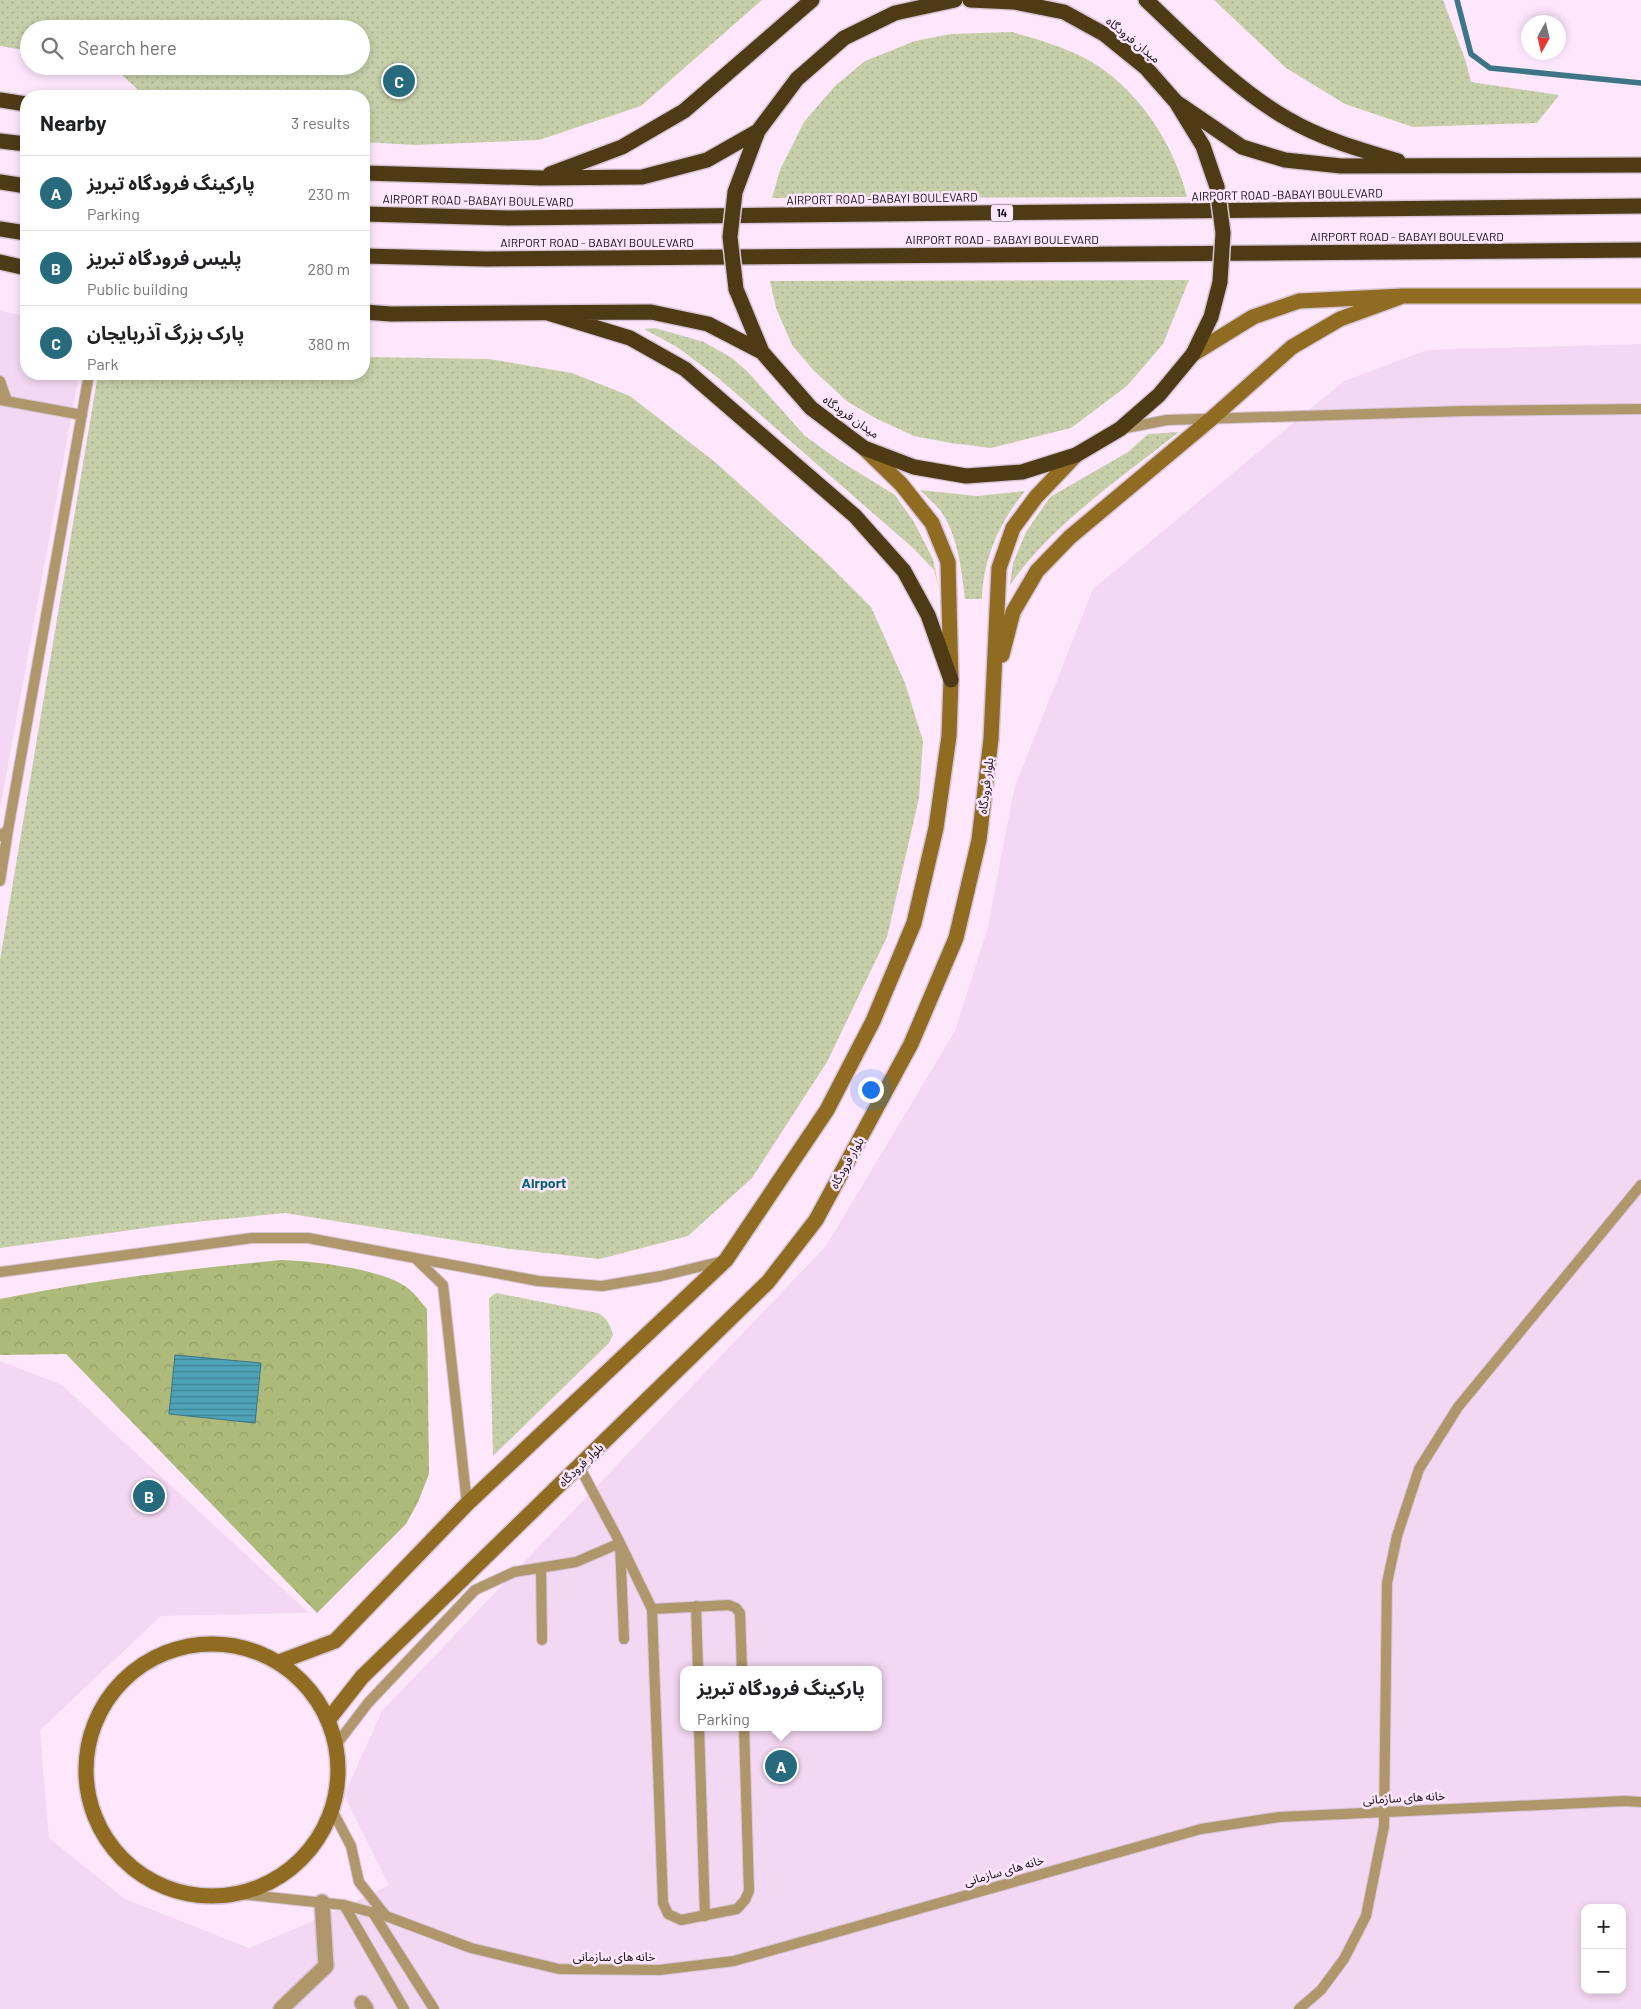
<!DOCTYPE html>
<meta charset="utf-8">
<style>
body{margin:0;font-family:Barlow,"Noto Sans Arabic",sans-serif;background:#f6f6f6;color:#202124}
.controls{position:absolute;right:15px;bottom:15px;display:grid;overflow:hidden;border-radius:10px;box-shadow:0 2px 8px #0003}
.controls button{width:45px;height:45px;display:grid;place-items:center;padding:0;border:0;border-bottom:1px solid #e0e0e0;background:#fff;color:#202124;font:25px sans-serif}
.compass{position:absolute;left:1521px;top:15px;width:45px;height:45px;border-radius:50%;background:#fff;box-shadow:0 2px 8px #0003;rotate:188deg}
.you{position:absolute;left:870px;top:1089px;width:18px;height:18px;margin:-12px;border:4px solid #fff;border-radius:50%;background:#1a73e8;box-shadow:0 0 0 8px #1a73e833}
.badge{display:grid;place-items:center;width:32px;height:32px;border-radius:50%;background:#286a7d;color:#fff;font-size:16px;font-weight:700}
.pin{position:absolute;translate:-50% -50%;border:2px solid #fff;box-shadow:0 1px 5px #0006}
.popup{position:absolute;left:680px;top:1666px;width:202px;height:65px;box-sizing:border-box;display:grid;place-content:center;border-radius:10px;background:#fff;filter:drop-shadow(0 1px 4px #0005);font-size:16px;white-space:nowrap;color:#757577}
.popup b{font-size:19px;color:#202124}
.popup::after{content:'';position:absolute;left:50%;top:100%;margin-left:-10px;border:10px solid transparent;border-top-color:#fff}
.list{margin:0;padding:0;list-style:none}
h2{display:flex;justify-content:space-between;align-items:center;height:65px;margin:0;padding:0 20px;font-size:21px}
h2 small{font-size:16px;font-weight:400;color:#757577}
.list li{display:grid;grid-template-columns:32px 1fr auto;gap:15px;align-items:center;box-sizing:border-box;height:75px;padding:0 20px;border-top:1px solid #e0e0e0}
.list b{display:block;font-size:19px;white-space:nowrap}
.list p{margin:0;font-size:16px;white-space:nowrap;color:#757577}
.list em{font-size:16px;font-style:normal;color:#757577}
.icon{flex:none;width:28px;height:28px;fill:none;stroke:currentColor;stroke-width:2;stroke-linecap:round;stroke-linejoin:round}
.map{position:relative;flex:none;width:1641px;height:2009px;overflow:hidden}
.search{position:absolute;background:#fff;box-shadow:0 2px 8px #0003;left:20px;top:20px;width:350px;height:55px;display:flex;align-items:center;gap:12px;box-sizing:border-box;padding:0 18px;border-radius:28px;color:#757577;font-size:19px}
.panel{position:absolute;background:#fff;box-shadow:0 2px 8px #0003;left:20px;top:90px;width:350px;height:290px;border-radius:20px}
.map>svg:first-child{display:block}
.built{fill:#f4d8f3;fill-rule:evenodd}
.green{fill:url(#green-dots)}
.forest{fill:url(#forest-crowns)}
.water{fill:url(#water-rules);stroke:#3d7586}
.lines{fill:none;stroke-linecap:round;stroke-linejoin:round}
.stream{stroke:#3d7586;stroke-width:5.5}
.lane-casing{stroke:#d8c4d7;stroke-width:12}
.street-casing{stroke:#d8c4d7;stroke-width:18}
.secondary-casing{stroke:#d8c4d7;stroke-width:18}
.highway-casing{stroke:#d8c4d7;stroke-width:18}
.lane{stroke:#af976b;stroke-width:10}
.street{stroke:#af976b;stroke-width:15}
.secondary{stroke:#8f6c21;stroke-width:15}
.highway{stroke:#4e3b16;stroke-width:15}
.highway-bridge-casing{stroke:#d8c4d7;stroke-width:18;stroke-linecap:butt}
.highway-bridge{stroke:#4e3b16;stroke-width:15}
.labels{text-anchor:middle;stroke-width:5;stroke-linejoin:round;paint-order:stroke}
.shield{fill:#fee7fd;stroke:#594d58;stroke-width:1}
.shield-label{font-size:11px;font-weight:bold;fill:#120b12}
.street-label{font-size:12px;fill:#120b12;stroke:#fee7fd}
.neighbourhood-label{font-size:14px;font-weight:bold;fill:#045d72;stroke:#fee7fd}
</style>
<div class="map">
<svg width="1641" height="2009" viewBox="0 0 1641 2009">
<defs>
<pattern id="green-dots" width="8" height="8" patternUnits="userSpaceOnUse" patternTransform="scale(1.25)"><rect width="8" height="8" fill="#c6cfa9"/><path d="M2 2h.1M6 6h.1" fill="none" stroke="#a9b090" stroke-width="1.8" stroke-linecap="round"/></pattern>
<pattern id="forest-crowns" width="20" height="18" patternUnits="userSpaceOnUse" patternTransform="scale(1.25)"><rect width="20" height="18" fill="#adba7a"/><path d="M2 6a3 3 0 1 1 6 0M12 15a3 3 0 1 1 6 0" fill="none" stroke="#949f68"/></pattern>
<pattern id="water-rules" width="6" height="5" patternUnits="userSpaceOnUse" patternTransform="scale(1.25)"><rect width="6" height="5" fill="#4fa3b7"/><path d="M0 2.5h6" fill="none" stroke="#408393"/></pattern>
</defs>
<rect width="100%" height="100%" fill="#fee7fd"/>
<path class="built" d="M0,311l26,5v58h53l-79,435z
M1641,344v1665h-1641v-648l62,24 247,228 -148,3 -121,114 9,108 76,61 124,49 92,-39 48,-24 -45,-90 38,-84 444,-465 129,-215 33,-104 26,-138 79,-200 251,-208 83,-31zM684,1670h194v57h-194zM1585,1908h37v82h-37z"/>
<path class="green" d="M0,0h762l-121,106 -102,34 -125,5 -50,-3v-46h-219l-33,-30h249v-37h-332v22l-29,-5z
M1214,0h229l23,62 5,20 88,13 -22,28 -124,4 -68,-23 -59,-36z
M1012,32c28,8 61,17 86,34 43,28 77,81 89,131l-415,1 8,-28 24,-48 31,-36 30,-25 50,-20 36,-7z
M1189,280l-26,64 -36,42 -56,42 -80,20 -40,-5 -37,-7 -37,-17 -29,-17 -34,-31 -22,-26 -16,-37 -6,-27z
M655,328l49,14 28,16 16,14 57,64 35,25 55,34 19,27 19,37 6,30 -5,-19 -21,-22 -196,-171 -40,-30 -33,-18z
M364,357l125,2 83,14 58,23 85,66 110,99 46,46 34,76 18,58 -4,57 -32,139 -60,125 -75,116 -64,58 -88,23 -90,-10 -225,-36 -110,11 -175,24v-288l98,-586h266z
M1179,432c-57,45 -128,93 -169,153l3,-22 13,-31 24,-35 78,-45 20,-18z
M920,490l57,6 48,-5c-25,31 -42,67 -43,108h-17c-3,-28 -8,-68 -26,-90 -6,-7 -13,-13 -19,-19z
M496,1293l102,20c9,5 13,13 15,22l-4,8 -116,113 -4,-158z"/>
<path class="forest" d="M282,1260c31,1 103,9 127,29 6,5 12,13 18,20l2,165 -11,28 -12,22 -89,89 -251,-259 -66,1v-56c93,-19 187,-30 282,-39z"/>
<path class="water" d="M175,1355l86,8 -6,60 -86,-9z"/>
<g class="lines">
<path class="stream" d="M1457,0l14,54 19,14 151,15"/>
<defs>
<path id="lane" d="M0,381l7,20
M0,400l82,15
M1121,429l46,-9 297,-9 177,-2
M0,836l8,-6 81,-456
M0,881l8,-51
M416,1259l27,26 24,219
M0,1272l252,-34h56l230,43 64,5 59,-10 62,-15
M579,1466l38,71 35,72 11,294 5,11 13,6 56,-11 8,-9 4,-9 -5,-164
M541,1568l1,72
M696,1606l2,64
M652,1609l77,-4 7,3 4,5 2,57
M699,1727l6,189
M336,1745l32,-42 107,-113 39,-18 62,-10 44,-19 4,96
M239,1894l105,11 42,11 -27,-34 -8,-36 -19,-36
M344,1905l60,104
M373,1913l61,96
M386,1916l85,32 88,21 100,1 75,-9 467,-132 78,-12 345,-16 17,1
M1299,2009l22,-19 23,-31 22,-43 18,-90 3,-243 10,-47 22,-67 39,-62 183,-222"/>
<path id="street" d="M362,2003l4,6
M281,2009l45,-43 -4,-64"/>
<path id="secondary" d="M1193,354l60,-37 46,-16 104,-5h238
M1002,655l11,-43 24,-41 33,-34 141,-118 81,-72 48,-28 63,-23
M86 1770a126 126 0 1 1 252 0a126 126 0 1 1-252 0Z
M279,1662l56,-21 132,-137 259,-244 101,-150 46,-89 41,-98 22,-95 13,-92 2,-56 -3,-118 -16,-39 -31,-39 -37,-36
M329,1719l33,-42 406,-395 48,-62 48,-89 47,-87 45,-106 23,-98 12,-101 8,-171 14,-40 23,-31 40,-42"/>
<path id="highway" d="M970,0l44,2 50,10 40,22 42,34 30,34 27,44 14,41
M1146,0c45,42 89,89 142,119 34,20 73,31 110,42
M0,100l26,4
M1176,102l66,45 43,13 56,6 300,-1
M0,141l26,3
M364,173l176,5 102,-1 65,-17 51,-29
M550,174l72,-27 62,-36 128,-111
M0,182l26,4
M735,192l23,-61 39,-52 47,-41 51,-25 60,-13
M364,214l144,4 1133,-12
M0,229l26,4
M364,256l122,3 1155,-9
M0,262l26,6
M736,289l26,63 49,56 53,40 50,19 52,9 56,-4 54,-17 44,-26 39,-34 34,-41 18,-37 9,-35
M364,312l27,2 260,-2 57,12 54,28
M548,313l82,25 55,31 170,147 49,55 24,44 23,65"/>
</defs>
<use href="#lane" class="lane-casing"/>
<use href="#street" class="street-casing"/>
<use href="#secondary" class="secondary-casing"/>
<use href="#highway" class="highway-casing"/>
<use href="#lane" class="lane"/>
<use href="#street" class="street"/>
<use href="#secondary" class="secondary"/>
<use href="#highway" class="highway"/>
<defs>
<path id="highway-bridge" d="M1217,187l6,46 -3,49
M735,192l-5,45 6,52"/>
</defs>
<use href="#highway-bridge" class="highway-bridge-casing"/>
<use href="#highway-bridge" class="highway-bridge"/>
</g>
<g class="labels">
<rect class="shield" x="991" y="204.5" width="22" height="17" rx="4"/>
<g class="shield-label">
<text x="1002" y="217">14</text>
</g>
<g class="street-label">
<text transform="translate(1133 40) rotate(39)" y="4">میدان فرودگاه</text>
<text transform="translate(1287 195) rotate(-1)" y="4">AIRPORT ROAD -BABAYI BOULEVARD</text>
<text transform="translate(882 199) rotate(-1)" y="4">AIRPORT ROAD -BABAYI BOULEVARD</text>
<text transform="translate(478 201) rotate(1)" y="4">AIRPORT ROAD -BABAYI BOULEVARD</text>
<text x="1407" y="241">AIRPORT ROAD - BABAYI BOULEVARD</text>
<text x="1002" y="244">AIRPORT ROAD - BABAYI BOULEVARD</text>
<text x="597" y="247">AIRPORT ROAD - BABAYI BOULEVARD</text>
<text transform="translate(851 417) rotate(35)" y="4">میدان فرودگاه</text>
<text transform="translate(986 786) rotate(-83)" y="4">بلوار فرودگاه</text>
<text transform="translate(847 1163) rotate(-61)" y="4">بلوار فرودگاه</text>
<text transform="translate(581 1465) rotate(-44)" y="4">بلوار فرودگاه</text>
<text transform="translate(1404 1798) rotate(-3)" y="4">خانه های سازمانی</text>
<text transform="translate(1004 1871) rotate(-16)" y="4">خانه های سازمانی</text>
<text x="614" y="1961">خانه های سازمانی</text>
</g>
<g class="neighbourhood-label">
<text x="544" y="1188">Airport</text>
</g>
</g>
</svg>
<div class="controls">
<button>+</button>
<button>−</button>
</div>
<svg class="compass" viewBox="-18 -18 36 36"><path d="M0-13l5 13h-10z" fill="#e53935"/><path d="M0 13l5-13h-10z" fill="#757577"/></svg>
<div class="you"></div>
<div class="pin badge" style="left:781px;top:1766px">A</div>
<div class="popup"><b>پارکینگ فرودگاه تبریز</b>Parking</div>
<div class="pin badge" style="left:149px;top:1496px">B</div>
<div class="pin badge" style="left:399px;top:81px">C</div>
<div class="search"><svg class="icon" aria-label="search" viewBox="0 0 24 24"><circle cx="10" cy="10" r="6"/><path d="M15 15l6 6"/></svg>Search here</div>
<section class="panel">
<h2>Nearby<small>3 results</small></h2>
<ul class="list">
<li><span class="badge">A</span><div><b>پارکینگ فرودگاه تبریز</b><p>Parking</p></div><em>230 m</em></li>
<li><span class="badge">B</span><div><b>پلیس فرودگاه تبریز</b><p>Public building</p></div><em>280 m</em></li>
<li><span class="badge">C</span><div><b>پارک بزرگ آذربایجان</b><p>Park</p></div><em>380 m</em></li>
</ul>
</section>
</div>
